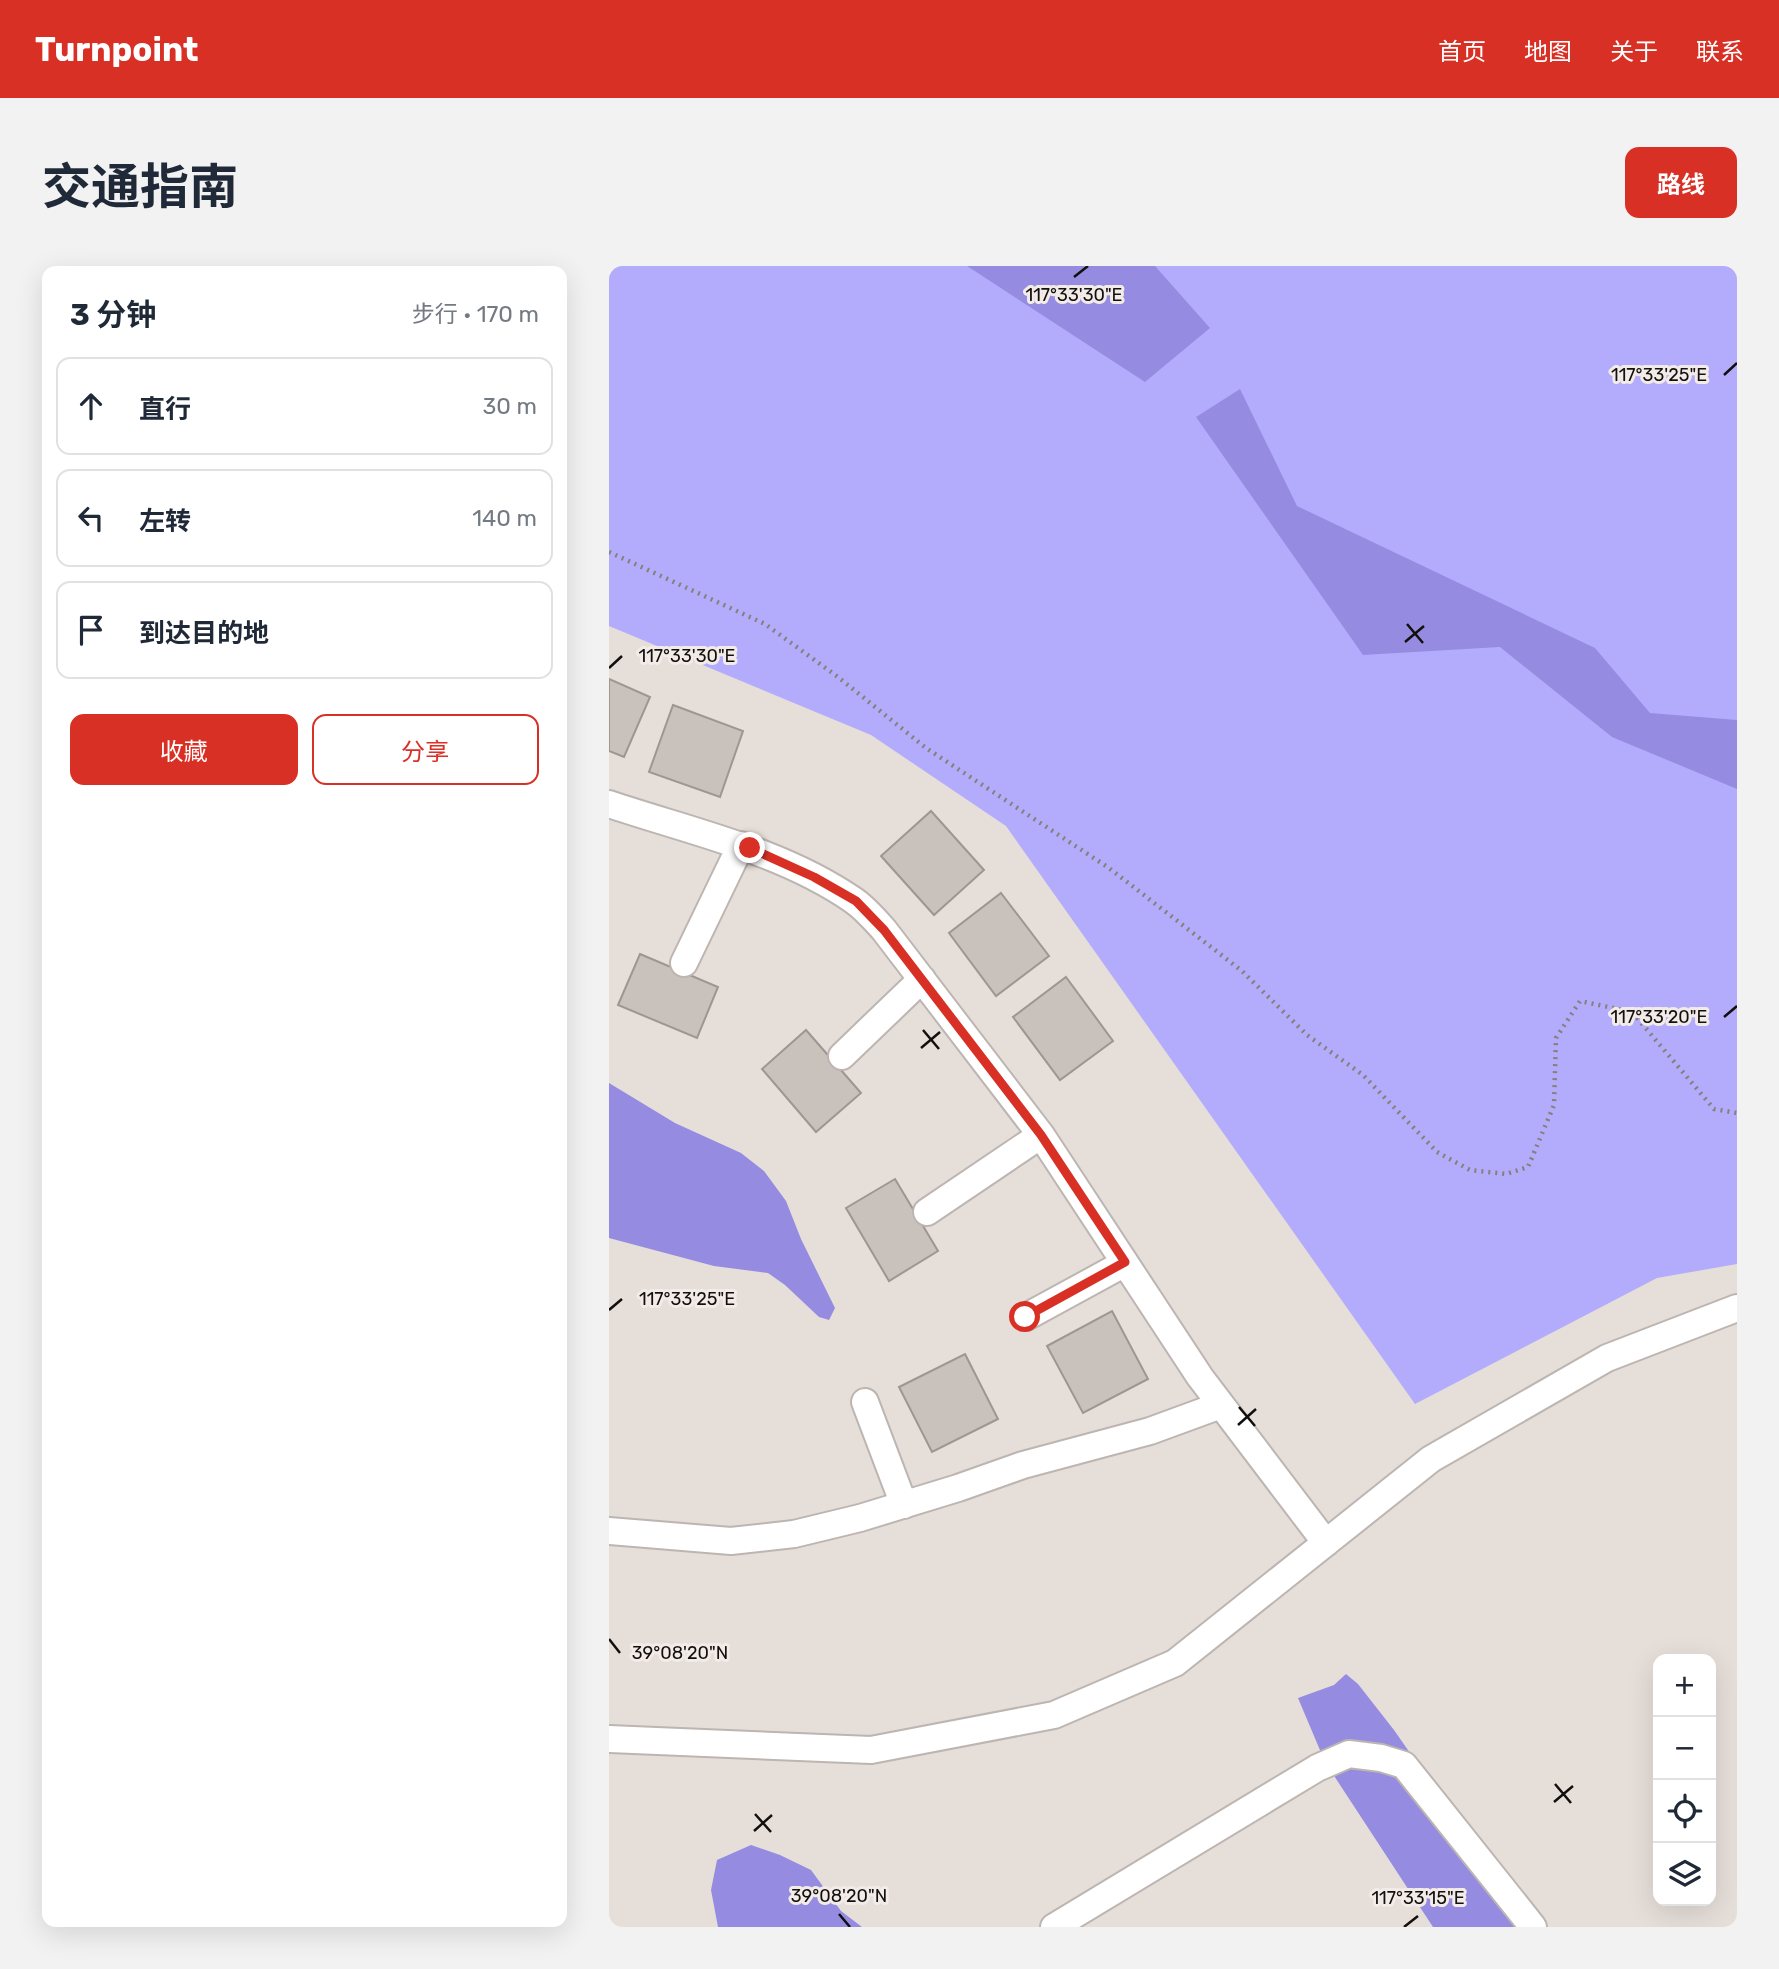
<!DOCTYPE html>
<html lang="zh">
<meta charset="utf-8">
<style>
body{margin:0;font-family:Rubik,"Noto Sans SC",sans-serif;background:#f2f2f3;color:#1f2937}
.controls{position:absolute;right:21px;bottom:21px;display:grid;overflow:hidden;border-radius:14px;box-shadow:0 7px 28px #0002}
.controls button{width:63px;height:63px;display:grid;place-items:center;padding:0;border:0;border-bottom:2px solid #e0e1e3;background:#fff;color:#1f2937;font:35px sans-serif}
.stop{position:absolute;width:21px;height:21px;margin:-16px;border:5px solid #d93025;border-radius:50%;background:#fff}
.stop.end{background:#d93025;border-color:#fff;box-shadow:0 2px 7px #0008}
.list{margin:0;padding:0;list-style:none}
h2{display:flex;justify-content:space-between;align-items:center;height:91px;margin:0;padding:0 28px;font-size:30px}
h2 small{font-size:23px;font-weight:400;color:#747a83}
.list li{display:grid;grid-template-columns:46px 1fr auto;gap:21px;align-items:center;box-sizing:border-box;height:98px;margin:0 14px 14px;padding:0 14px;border:2px solid #e0e1e3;border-radius:14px}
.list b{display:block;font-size:26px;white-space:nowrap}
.list em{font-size:23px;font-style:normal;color:#747a83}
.actions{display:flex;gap:14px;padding:21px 28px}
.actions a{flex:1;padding:16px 0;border:2px solid #d93025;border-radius:14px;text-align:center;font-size:24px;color:#d93025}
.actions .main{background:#d93025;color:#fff}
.icon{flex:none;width:38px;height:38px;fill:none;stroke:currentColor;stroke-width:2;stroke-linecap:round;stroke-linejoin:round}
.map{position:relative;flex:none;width:1128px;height:1661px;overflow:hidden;border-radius:14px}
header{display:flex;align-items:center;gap:42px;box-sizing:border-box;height:98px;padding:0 35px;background:#d93025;color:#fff}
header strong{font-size:33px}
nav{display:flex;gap:38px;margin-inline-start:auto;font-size:24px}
.intro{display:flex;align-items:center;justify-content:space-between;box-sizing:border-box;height:168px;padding:0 42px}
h1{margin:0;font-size:49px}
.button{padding:18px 32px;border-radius:14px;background:#d93025;color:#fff;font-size:24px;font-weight:700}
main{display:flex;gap:42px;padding:0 42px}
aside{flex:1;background:#fff;border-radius:14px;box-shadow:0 7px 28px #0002}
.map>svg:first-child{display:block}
.green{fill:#b3acfc}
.water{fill:#958ce1}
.building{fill:#c8c1bc;stroke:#9d9692;stroke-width:2}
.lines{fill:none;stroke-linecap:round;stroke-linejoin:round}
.minor-casing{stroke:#bdb5b1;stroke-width:30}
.path{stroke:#85807c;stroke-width:4.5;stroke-dasharray:2 5;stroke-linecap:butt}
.minor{stroke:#fff;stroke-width:26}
.route{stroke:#d93025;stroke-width:9}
.ticks{fill:none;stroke:#12100e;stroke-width:2.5}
.ticks-label{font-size:18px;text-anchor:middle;fill:#12100e;stroke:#f3ebe7;stroke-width:6;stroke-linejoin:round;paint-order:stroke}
</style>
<header>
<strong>Turnpoint</strong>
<nav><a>首页</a><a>地图</a><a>关于</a><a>联系</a></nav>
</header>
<div class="intro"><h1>交通指南</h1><a class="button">路线</a></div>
<main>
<aside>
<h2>3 分钟<small>步行 · 170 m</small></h2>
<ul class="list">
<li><svg class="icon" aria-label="ahead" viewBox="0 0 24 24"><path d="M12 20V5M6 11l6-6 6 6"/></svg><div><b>直行</b></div><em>30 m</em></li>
<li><svg class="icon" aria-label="left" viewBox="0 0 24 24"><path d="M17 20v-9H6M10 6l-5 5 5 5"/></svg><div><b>左转</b></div><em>140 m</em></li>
<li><svg class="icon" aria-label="arrive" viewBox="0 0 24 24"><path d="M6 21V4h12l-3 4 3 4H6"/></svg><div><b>到达目的地</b></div></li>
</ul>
<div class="actions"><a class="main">收藏</a><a>分享</a></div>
</aside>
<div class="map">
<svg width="1128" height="1661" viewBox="0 0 1128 1661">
<rect width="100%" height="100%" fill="#e6ded9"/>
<path class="green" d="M0,0h1128v998l-80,14 -242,126 -409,-578 -135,-91 -262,-109z"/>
<path class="water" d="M358,0h188l55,62 -65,54z
M631,123l57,117 298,142 55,65 87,7v69l-125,-52 -112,-90 -137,8 -167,-238z
M0,817l66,40 66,30 23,18 22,30 15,38 34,69 -6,12 -10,-3 -34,-32 -17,-12 -54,-7 -105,-28z
M737,1408l12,10 36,46 137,197h-98l-108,-165 -27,-64 36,-13z
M142,1579l29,10 31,15 30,41 21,16h-144l-7,-37 6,-30z"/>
<path class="building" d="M0,413l41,18 -26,60 -15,-6z
M64,439l70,26 -23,66 -71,-25z
M322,545l53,59 -50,45 -53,-59z
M392,627l48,63 -53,40 -47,-63z
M31,688l78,33 -21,51 -79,-33z
M457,711l47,64 -53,39 -47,-63z
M197,764l55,63 -45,39 -54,-63z
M286,913l43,72 -49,30 -43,-73z
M503,1045l36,68 -65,34 -36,-67z
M356,1088l33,65 -66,33 -33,-65z"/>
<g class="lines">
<defs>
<path id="minor" d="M0,538c83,28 171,46 244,96 12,8 22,20 31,30l157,205 159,242 126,166
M75,697l57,-118
M233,790l80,-77
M318,946l114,-77
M417,1051l99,-54
M256,1136l39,103
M0,1265l122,10 63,-7 66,-16 98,-30 65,-23 127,-34 71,-26
M0,1473l262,11 183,-35 121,-52 256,-204 176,-101 130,-50
M445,1661l263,-159 32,-14 32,4 23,7 129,162"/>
</defs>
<use href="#minor" class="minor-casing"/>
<path class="path" d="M0,286l156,72 73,53 88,71 183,120 133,103 65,64 56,40 74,77 33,18 36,4 22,-7 26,-62 2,-67 24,-37 52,11 82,97 23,4"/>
<use href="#minor" class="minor"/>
</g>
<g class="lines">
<path class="route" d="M141,582l64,29 42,24 28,29 157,205 84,127 -100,55"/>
</g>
<path class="ticks" d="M465,11l14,-11M1115,109l13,-12M798,358l16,19M796,376l19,-16M0,402l13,-12M1115,751l13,-11M314,764l16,19M312,782l19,-16M0,1044l13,-11M630,1141l16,19M629,1159l18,-16M0,1373l11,14M946,1518l16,19M945,1536l19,-16M146,1548l16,18M145,1565l18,-16M230,1648l11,13M795,1661l14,-11"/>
<g class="ticks-label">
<text x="465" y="35">117°33'30"E</text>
<text x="1050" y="115">117°33'25"E</text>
<text x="78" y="396">117°33'30"E</text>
<text x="1050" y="757">117°33'20"E</text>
<text x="78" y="1039">117°33'25"E</text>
<text x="71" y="1393">39°08'20"N</text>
<text x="230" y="1636">39°08'20"N</text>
<text x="809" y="1638">117°33'15"E</text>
</g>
</svg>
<div class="controls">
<button>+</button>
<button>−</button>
<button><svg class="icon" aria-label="locate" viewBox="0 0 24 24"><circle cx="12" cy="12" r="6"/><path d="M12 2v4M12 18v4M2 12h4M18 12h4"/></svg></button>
<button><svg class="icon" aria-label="layers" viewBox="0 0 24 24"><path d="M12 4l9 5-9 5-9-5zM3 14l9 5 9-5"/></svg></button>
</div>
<div class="stop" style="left:416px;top:1051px"></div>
<div class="stop end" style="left:141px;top:582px"></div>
</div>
</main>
